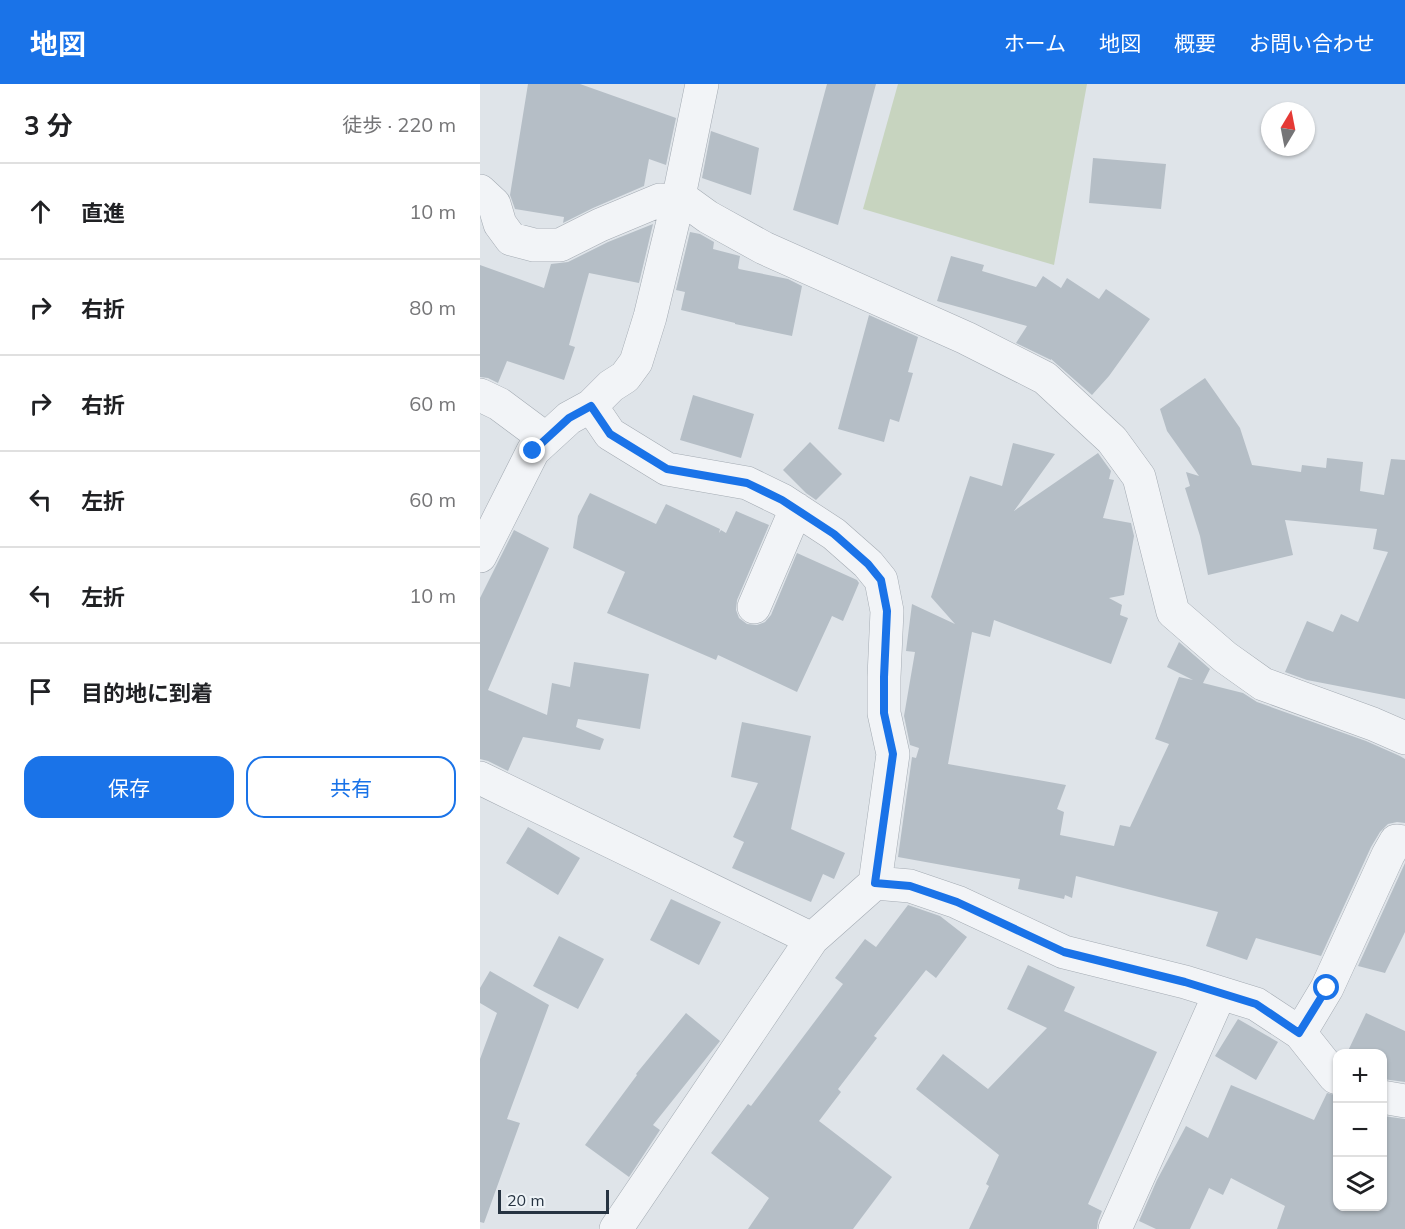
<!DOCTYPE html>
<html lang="ja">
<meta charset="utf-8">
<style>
body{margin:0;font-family:Mulish,"Noto Sans JP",sans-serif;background:#f2f2f2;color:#202124}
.controls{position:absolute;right:18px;bottom:18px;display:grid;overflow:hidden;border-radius:12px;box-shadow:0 2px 4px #0004}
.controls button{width:54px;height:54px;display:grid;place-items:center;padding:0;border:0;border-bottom:2px solid #e0e0e0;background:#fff;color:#202124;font:30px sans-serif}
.compass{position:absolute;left:781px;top:18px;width:54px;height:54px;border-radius:50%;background:#fff;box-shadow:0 2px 4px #0004;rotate:10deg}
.scale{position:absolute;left:18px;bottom:15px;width:111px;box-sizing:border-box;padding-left:6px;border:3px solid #263341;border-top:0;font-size:16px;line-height:21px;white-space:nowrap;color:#263341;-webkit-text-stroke:4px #eef3f7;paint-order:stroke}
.stop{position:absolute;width:18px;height:18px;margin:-14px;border:4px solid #1a73e8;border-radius:50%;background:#fff}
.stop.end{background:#1a73e8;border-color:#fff;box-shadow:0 2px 6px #0008}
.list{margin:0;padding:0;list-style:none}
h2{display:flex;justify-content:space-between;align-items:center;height:78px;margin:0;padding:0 24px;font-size:26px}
h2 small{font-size:20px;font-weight:400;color:#757577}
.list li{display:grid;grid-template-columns:39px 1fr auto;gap:18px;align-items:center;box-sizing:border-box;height:96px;padding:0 24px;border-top:2px solid #e0e0e0}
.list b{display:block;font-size:22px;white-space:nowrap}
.list em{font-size:20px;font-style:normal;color:#757577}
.actions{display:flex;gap:12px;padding:18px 24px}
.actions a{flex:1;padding:14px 0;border:2px solid #1a73e8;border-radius:18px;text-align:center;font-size:21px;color:#1a73e8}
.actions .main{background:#1a73e8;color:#fff}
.icon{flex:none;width:33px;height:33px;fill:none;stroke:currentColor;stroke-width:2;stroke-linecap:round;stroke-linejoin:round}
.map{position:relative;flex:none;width:925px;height:1145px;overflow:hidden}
header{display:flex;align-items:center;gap:36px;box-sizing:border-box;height:84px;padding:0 30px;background:#1a73e8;color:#fff}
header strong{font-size:28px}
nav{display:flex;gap:33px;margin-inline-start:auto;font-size:21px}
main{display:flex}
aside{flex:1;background:#fff}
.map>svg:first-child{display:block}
.green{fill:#c7d4bf}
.building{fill:#b5bec6}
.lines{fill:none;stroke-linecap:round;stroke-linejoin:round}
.minor-casing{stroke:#a4abb3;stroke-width:34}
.minor{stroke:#f2f4f7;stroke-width:33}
.route{stroke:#1a73e8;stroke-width:8}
</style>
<header>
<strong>地図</strong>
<nav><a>ホーム</a><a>地図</a><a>概要</a><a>お問い合わせ</a></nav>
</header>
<main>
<aside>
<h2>3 分<small>徒歩 · 220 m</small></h2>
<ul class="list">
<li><svg class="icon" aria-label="ahead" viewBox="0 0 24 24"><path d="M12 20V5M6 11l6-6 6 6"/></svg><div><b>直進</b></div><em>10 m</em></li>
<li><svg class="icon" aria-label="right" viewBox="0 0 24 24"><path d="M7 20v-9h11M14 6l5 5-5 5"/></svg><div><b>右折</b></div><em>80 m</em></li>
<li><svg class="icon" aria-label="right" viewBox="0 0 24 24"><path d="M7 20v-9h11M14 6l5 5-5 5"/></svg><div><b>右折</b></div><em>60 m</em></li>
<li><svg class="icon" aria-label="left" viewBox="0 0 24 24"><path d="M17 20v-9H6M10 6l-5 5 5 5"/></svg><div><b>左折</b></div><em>60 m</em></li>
<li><svg class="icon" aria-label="left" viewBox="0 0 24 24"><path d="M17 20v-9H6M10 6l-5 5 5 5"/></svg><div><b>左折</b></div><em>10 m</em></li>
<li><svg class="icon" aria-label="arrive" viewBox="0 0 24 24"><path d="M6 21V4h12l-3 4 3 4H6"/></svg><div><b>目的地に到着</b></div></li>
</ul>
<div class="actions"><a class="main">保存</a><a>共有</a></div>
</aside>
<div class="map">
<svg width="925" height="1145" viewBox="0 0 925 1145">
<rect width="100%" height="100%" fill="#dfe4e9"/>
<path class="green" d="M418,0h189l-33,181 -191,-56z"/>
<path class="building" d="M48,0h52l96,34 -10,47 -17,-6 -5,27 -51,22 -30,15 1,-6 -49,-8 -5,-14z
M347,0h49l-38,141 -45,-15z
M231,47l48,17 -8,47 -49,-17z
M613,74l73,6 -5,45 -72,-6z
M173,140l-14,59 -50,-10 -20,72 6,2 -11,33 -57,-19 -9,22 -10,-5 -8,-1v-112l64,23 7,-24 17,-2 40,-20z
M210,148l10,2 14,8 -1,7 27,7 -2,12 1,1 49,10 14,7 -10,50 -57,-12v-1l-54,-13 4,-18 -9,-2z
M471,172l33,9 -2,6 54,16 7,-11 18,12 6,-10 32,21 7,-10 44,30 -41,57 -17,19 -41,-36v1l-35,-17 11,-17 -90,-25z
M389,231l49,22 -10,35 5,1 -14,49 -9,-3 -6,23 -46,-13z
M725,294l35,50 12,37 49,7 1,-7 24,3 1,-10 36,4 -3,29 24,4 7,-36 14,1v239l-98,-19 -22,-8 22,-51 26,11 8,-18 17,8 30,-70 -15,-3 4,-20 -92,-9 8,35 -85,20 -8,-39 -15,-48 5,-2 -4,-14 13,4 -32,-45 -7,-22z
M213,311l61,19 -13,44 -61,-18z
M330,358l32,32 -26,26 -10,-7 -23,-23z
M533,359l42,11 -41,57 84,-58 13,18 -2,8 5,1 -11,38 28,5 3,13 -10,59 -15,3 13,7 -2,10 8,3 -17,46 -117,-44 -4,17 -18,-5 -24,132 118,21 -9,24 7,3 -4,23 54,11 6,-21 10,2 39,-83 -14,-5 24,-62 14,3 -26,-13 12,-25 31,27 -7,14 40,10 14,9 109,39 34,15 5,3v64l-8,-1 -9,2 -8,8 -9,15 -50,109 -65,-18 -9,22 -41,-14 12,-34 -142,-36 -4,22 -7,-3 -1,4 -46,-10 2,-10 -122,-22 14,-100 4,1 3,-10 -9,-3 -6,-29 11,-64 -9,-1 6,-47 43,20 -24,-27 39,-121 32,10z
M110,409l66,31 10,-20 54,25 -1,4 2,-3 5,3 10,-22 33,14 -32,75 -1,10 3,8 8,6 10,1 8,-3 6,-7 26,-62 60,27 2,3 -16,38 -11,-5 -35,76 -79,-37 -2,5 -109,-47 18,-41 -52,-24 5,-32z
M34,446l35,18 -61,142 59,25 5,-32 18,4 4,-25 75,12 -9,55 -62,-10 -2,8 28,12 -4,11 -77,-13 -15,34 -20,-10 -8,-2v-161z
M262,638l69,14 -20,93 54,24 -11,26 -11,-5 -12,28 -79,-34 12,-26 -11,-5 25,-54 -27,-6z
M48,743l52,31 -22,37 -52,-32z
M925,779v69l-20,41 -27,-7z
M191,815l50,23 -22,43 -49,-25z
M428,821l32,11 27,21 -31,41 -10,-8 -52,66 3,2 -39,51 3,3 -22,29 73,56 -39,52h-105l21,-31 -58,-45 37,-49 3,2 92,-122 -8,-6 30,-39 11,8z
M79,852l45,23 -26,50 -45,-23z
M548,881l47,22 -11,24 93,41 -69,152 14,7 -4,10 -1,8h-128l20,-43 -3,-2 13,-29 -83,-66 27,-35 45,35 59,-61 -40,-19z
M10,887l59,34 -42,114 13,4 -36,100 -4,-1v-163l17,-46 -17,-10v-15z
M206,929l34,28 -67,84 7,5 -31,47 -44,-32 52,-70 -1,-1z
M886,929l39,18v51l-22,-3v-26h-36z
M758,935l40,23 -22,38 -41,-24z
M751,1001l83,35 13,-27 11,3v110h45v-90l22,3v110h-128l8,-23 -54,-28 -8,17 -14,-7 -19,41h-34l-17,-8 18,-41 29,-54 22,12z"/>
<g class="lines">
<defs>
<path id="minor" d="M0,107l14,13 6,20 11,15 23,6h26l40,-20 60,-25 18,1
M199,112l29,21 56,31 202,90 79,40 67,62 27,37 34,135 52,45 38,27 110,40 32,14
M0,311l19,9 47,35
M111,322l19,28 57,35 80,14 35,17 52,34 34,30 13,16 6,31 -3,66v36l9,41 -18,129
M0,472l53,-105 36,-33 22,-12 20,-20 14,-9 11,-15 14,-45 28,-116 24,-117
M274,523l42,-98
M0,694l332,161 63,-56 35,3 47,16 107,50 121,30 71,22 44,29 35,44 3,1
M820,949l27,-45 61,-133 8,-14 9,1
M902,1013l23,4
M136,1145l196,-290
M635,1145l105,-236"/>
</defs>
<use href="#minor" class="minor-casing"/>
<use href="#minor" class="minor"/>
</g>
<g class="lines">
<path class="route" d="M53,367l36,-33 22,-12 19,28 57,35 80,14 35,17 52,34 34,30 13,16 6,31 -3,66v36l9,41 -18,129 35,3 47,16 107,50 121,30 71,22 43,29 28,-45"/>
</g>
</svg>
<div class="controls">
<button>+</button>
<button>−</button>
<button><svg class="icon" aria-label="layers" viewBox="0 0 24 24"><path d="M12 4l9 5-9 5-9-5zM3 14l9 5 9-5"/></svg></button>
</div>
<svg class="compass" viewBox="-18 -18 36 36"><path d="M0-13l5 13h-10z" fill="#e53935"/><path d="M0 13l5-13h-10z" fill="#757577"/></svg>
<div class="scale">20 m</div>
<div class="stop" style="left:847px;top:904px"></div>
<div class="stop end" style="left:53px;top:367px"></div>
</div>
</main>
